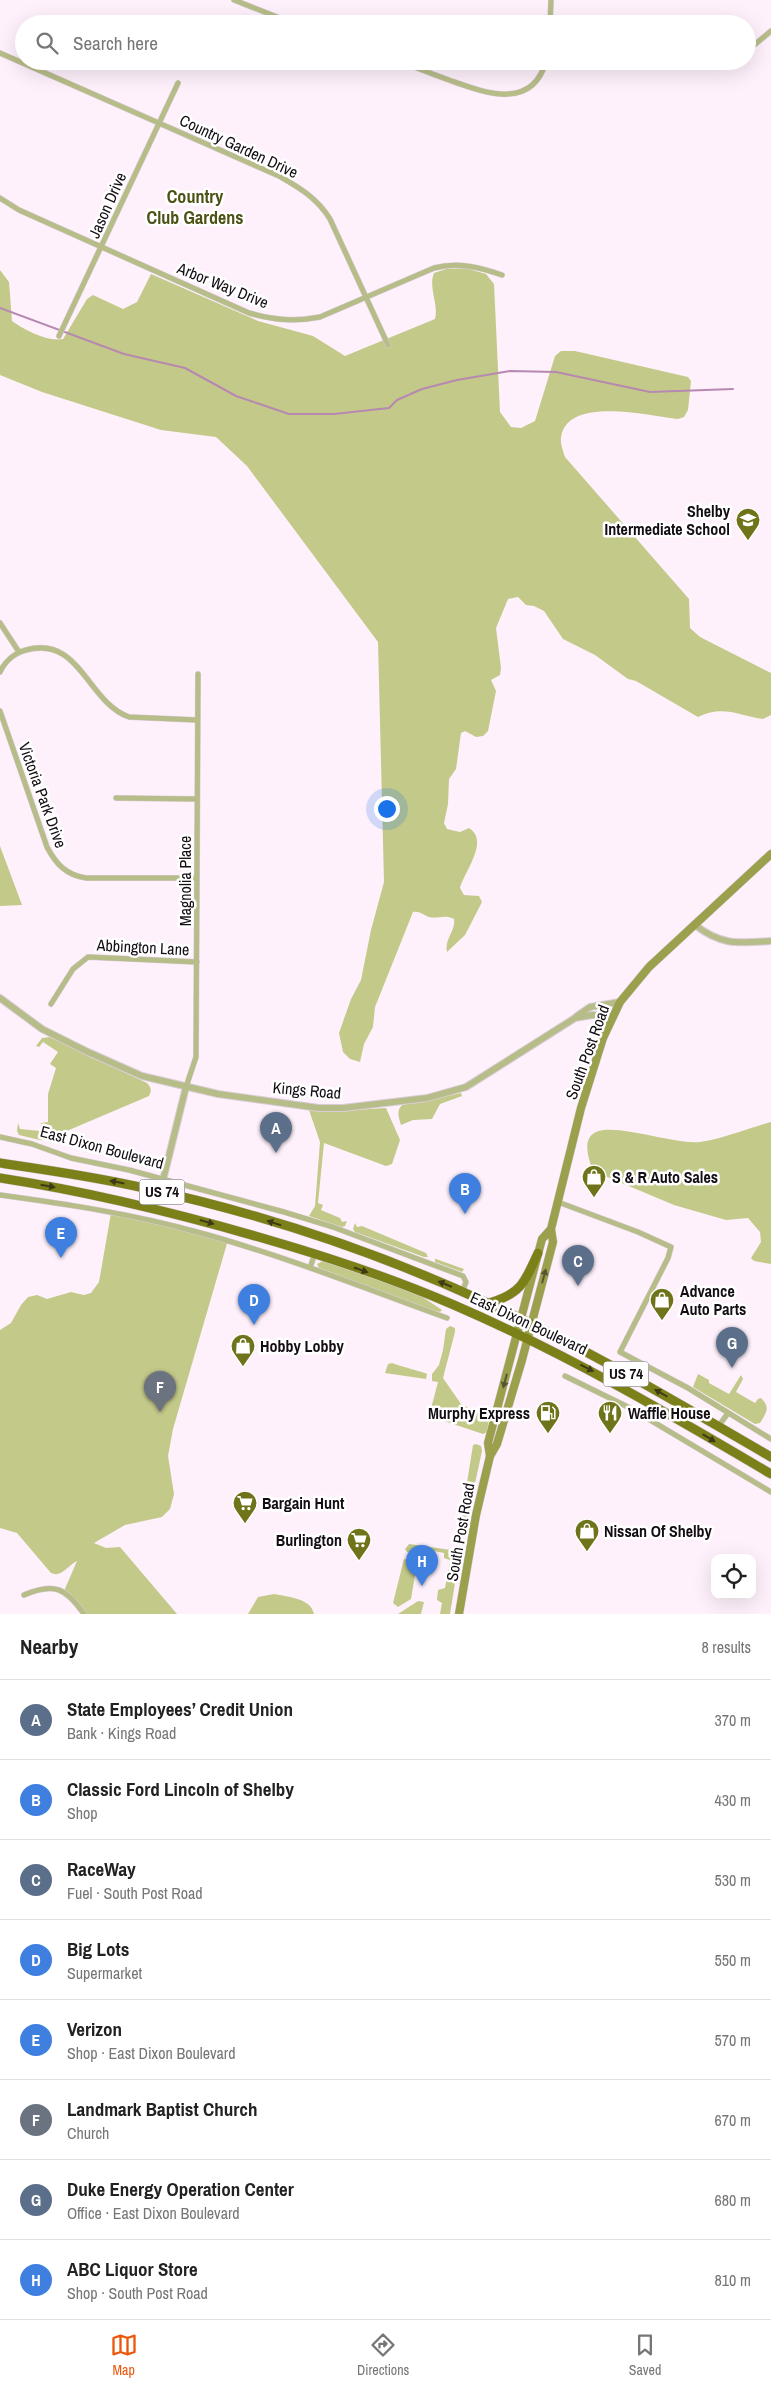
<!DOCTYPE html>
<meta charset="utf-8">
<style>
body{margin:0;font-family:"Archivo Narrow",sans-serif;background:#f6f6f6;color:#222}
.controls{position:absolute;right:15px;bottom:15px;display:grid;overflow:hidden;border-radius:10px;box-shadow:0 5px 20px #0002}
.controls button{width:45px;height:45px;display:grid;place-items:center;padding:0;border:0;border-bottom:1px solid #e0e0e0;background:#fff;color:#222;font:25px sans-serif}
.you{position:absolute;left:386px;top:808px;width:18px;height:18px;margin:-12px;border:4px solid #fff;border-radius:50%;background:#1a73e8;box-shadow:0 0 0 8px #1a73e833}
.badge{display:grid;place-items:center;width:32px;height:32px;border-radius:50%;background:#ea580c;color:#fff;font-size:16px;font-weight:700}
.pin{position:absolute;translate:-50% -41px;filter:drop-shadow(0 1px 2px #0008)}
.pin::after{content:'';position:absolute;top:26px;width:18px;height:15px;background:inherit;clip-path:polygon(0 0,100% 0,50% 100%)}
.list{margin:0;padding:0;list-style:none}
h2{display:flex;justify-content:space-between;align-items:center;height:65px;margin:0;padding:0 20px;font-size:21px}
h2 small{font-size:16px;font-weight:400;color:#767676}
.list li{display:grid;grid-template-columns:32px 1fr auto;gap:15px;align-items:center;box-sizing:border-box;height:80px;padding:0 20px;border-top:1px solid #e0e0e0}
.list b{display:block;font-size:19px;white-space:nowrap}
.list p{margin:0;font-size:16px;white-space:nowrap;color:#767676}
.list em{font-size:16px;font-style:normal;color:#767676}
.icon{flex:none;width:28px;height:28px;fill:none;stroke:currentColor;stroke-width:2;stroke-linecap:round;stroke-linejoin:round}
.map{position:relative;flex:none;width:771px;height:1614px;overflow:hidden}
.search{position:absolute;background:#fff;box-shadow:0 5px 20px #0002;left:15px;right:15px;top:15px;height:55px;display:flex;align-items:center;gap:12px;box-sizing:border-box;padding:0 18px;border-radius:28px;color:#767676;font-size:19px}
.sheet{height:705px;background:#fff}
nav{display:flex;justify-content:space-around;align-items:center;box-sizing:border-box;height:70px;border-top:1px solid #e0e0e0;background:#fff;font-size:14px;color:#767676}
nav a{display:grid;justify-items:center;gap:2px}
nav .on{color:#ea580c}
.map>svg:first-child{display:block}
.green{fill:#c3c989}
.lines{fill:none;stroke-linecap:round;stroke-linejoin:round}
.stream{stroke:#b789b0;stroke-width:2}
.minor-casing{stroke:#d9cdd7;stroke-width:6}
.tertiary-casing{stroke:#d9cdd7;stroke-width:8}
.secondary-casing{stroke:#d9cdd7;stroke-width:9}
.trunk-casing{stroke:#d9cdd7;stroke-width:10}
.minor{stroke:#b7bd88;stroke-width:5}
.tertiary{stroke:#b7bd88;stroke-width:6}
.secondary{stroke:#9aa04c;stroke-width:8}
.trunk{stroke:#7b8018;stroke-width:9}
.oneway{fill:#3d3b15}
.oneway2{fill:#575630}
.labels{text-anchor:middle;stroke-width:5;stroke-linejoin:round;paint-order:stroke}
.shield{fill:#fff;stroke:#5a565a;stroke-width:1}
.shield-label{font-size:15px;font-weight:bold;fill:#140d13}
.street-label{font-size:16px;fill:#140d13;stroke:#fff}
.poi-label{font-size:16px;font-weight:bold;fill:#140d13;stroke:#fff;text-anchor:start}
.neighbourhood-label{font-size:18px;font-weight:bold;fill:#4e5116;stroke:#fff}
</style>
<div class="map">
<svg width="771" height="1614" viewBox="0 0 771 1614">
<rect width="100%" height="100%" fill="#fef1fc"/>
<path class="green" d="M465,268l21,6 8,10 6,128 11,15 10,1 14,-7 20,-65 6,-5h14l113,26 3,4 -3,29 -4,7 -6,2c-28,-3 -112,-24 -117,19 -1,5 2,13 4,19l124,142 1,29 10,9 71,36v42l-8,4c-26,-4 -40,-14 -65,-2l-62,-36 -8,-2 -33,-24 -32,-16 -19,-28 -10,-5 -8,-1 -8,-8 -10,2 -12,29 5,40 -1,7 -9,5 5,11 -8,40 -5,5 -7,1 -11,-6 -4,2 -5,36 -7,10 -1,25 -4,19 3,6 13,3 9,-4c21,13 -5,44 -9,60l4,7 15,1 3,6 -17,33 -18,17c-3,-13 9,-21 7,-33 -9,-5 -16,0 -25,-2 -6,-2 -9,-6 -16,-5l-38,95 -2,20 -9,17 -4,18 -10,-3 -7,-7 -4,-19 12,-34 10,-19 10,-50 13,-48 -6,-240 -131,-176 -31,-29 -55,-7 -119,-38 -42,-17v-105l9,12 3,39c12,9 36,21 51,18l24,-40 6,-4 30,14 14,-7 14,-28 107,47 55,15 32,20 90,-37c4,-15 -7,-31 -1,-46l12,-4z
M0,846l22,59 -22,1z
M50,1037l97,46c4,4 5,7 2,13l-101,43 -8,1 -21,-5 -2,-4 1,-8 2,6 20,2 1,-8 7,-1v-28l8,-26 -6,-4 8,-12 -15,-10 -4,5 -3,-1 6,-8z
M461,1093l1,3 -22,8 -8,15 -19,1 -12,5c-2,-7 -5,-14 1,-20z
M386,1108l14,32 -8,24 -6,2 -62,-23 -6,60 5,2 -2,5 19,8 2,4 5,-1 -2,5 -3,1 -33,-11 6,-10 5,-64 -11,-32 29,1z
M771,1122v142l-17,-3 -3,-3 10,-16 -1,-10 -12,-14 -22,2 -52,-15 -81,-34c-4,-11 -12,-32 3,-39 21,-9 79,13 104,10 22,-3 49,-14 71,-20z
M111,1213l117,27 -55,189 -5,27 6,38 -4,15 -8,8 -37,8 -31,18 12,5 14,-1 57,67h-93l-20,-23 13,-30c-9,4 -15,17 -26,12l-34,-40 -17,-5v-198l11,-7 10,-18 7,-8 9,-2 10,4 24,-7 13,3 7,-2 8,-11z
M355,1223l2,4 5,-1 64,27 2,4h-4l-69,-25 -2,-3z
M435,1259h1l28,10 -2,3 -27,-10z
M323,1261l95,33 24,16 -2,2 -6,-1 -115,-43 -2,-4z
M450,1326l5,2v4l-12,46 18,26 28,14 -2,14 -4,2 -54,-18 9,-34 -6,-1v-7l7,-9 4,-15 3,-21z
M392,1363c7,3 32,9 35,11l-1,5 -41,-6 3,-9z
M698,1374l11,6v3l20,11 12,-19 2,4 -7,13 19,11 3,-4 3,-1c10,10 5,15 -1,25l-5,1 -62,-37z
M476,1444l5,2 1,5 -18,83 -6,5 15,-94z
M409,1544l42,6 6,6 1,8 -8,50h-16h6l2,-11 -5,-3 1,-10 7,-2 5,-28 -6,-2v-5l-30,-6 -2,6 -5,-1 -2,-3z
M404,1559l6,1v7l6,2 -5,30 -13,8 -5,-4z
M274,1594c14,3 37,4 40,20h-66l10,-17z
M418,1601l6,1 -3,12h-23z"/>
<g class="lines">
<path class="stream" d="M0,308l124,46 61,14 51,28 53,18h45l55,-6 8,-8 25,-11 35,-9 53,-9 46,1 94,20 83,-3"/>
<defs>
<path id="minor" d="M234,0l61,24
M550,24l1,-24
M747,51l24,-20
M0,53l279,123c21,12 38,22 51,43l58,126
M398,61c17,6 34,13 51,19 34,12 83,32 97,-19
M0,198l19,12 230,103c25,7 46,9 71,4l114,-49c24,-6 45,-1 68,7
M59,336l119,-253
M0,623l19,29
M0,672c5,-11 15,-19 26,-22 54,-15 61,52 103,67l68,3
M0,711l47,136c9,17 19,28 39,31h111
M116,798l81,1
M51,1004l22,-35 15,-12 109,5
M186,1087l10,-30 2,-383
M0,1137l32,7 39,14 58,12 155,42 49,15 130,49 3,6 -4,10
M0,1195c66,9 133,19 197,37 85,23 167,56 250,86
M558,1202l80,30 33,15 -3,11 -48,94 68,36 83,51
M310,1268l5,-15
M565,1376l65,32 141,84
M718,1427l10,-14
M24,1595c30,-13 42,-7 60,19"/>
<path id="tertiary" d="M695,925c27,21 44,18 76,16
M0,998l42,31 46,23 54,24 76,18 101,14h24l84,-10 39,-11 109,-69 17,-3 20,1
M577,1016l13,-9 30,-5
M163,1180l23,-93"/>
<path id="secondary" d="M490,1456l7,-12 25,-84 31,-118 -2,-13 30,-121 22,-70 17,-36 29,-35 122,-113
M459,1614l17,-99 14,-59 -2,-13 54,-204 9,-10"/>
<path id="trunk" d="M0,1163c48,7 97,14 144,25 115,25 230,63 337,112 100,45 195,102 290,157
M0,1178c91,14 180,36 269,62 62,18 125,39 185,65 111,48 214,108 317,169
M489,1303c32,-9 36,-21 49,-50"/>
</defs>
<use href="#minor" class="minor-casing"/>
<use href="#tertiary" class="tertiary-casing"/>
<use href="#secondary" class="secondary-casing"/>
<use href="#trunk" class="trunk-casing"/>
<use href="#minor" class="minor"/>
<use href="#tertiary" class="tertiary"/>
<use href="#secondary" class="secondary"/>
<use href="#trunk" class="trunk"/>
</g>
<defs><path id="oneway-solid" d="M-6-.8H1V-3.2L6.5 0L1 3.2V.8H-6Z" transform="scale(1.25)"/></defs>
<g class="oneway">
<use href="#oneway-solid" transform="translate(117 1182) rotate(-169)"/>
<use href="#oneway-solid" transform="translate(48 1186) rotate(10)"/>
<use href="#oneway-solid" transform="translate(207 1222) rotate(16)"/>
<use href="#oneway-solid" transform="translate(274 1223) rotate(-162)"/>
<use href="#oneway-solid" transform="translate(361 1270) rotate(19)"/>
<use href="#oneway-solid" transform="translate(445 1284) rotate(-158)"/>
<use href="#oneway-solid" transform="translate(587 1368) rotate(27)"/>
<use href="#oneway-solid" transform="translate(661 1393) rotate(-150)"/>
<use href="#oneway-solid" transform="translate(709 1438) rotate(31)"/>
</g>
<g class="oneway2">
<use href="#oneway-solid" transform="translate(544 1276) rotate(-75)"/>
<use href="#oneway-solid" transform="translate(505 1381) rotate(105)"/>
</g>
<defs>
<symbol id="school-pin" viewBox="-11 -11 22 30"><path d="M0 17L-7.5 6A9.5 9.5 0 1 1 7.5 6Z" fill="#6f741b" stroke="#fff"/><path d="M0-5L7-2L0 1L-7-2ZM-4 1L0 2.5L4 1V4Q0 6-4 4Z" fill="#fff"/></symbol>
<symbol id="shop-pin" viewBox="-11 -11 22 30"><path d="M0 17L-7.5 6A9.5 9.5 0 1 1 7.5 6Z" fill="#6f741b" stroke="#fff"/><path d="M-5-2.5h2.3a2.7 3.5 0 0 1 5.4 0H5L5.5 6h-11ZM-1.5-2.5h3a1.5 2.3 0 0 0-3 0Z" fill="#fff"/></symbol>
<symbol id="fuel-pin" viewBox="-11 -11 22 30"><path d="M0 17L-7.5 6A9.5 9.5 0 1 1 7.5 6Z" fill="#6f741b" stroke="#fff"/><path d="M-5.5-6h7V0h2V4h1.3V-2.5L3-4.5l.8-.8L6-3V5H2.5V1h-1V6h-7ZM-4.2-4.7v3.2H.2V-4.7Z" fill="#fff"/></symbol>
<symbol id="restaurant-pin" viewBox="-11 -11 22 30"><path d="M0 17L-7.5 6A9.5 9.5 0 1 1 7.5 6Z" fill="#6f741b" stroke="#fff"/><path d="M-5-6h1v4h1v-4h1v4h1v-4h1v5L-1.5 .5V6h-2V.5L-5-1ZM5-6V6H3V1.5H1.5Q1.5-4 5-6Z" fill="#fff"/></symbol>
<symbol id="supermarket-pin" viewBox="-11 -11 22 30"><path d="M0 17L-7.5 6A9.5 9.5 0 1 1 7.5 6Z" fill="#6f741b" stroke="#fff"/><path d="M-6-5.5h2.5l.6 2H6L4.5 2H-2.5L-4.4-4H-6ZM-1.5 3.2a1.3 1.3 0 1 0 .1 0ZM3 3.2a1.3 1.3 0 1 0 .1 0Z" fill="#fff"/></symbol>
</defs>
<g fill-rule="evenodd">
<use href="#school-pin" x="734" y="506" width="28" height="38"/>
<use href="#shop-pin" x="580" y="1163" width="28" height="38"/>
<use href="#shop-pin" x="648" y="1286" width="28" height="38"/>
<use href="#shop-pin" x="229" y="1332" width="28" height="38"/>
<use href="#fuel-pin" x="534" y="1399" width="28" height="38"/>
<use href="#restaurant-pin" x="596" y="1399" width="28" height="38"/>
<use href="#supermarket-pin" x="231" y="1489" width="28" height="38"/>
<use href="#shop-pin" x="573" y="1517" width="28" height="38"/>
<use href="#supermarket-pin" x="345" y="1526" width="28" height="38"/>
</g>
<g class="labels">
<g class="shield">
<rect x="139.5" y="1179.5" width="45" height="25" rx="4"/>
<rect x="603.5" y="1361.5" width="45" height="25" rx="4"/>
</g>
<g class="shield-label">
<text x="162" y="1197">US 74</text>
<text x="626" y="1379">US 74</text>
</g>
<g class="street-label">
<text transform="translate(239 146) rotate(25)" y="6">Country Garden Drive</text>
<text transform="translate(107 205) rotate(-66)" y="6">Jason Drive</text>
<text transform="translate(223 285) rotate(22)" y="6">Arbor Way Drive</text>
<text transform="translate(43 795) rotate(70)" y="6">Victoria Park Drive</text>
<text transform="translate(185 881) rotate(-90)" y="6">Magnolia Place</text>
<text transform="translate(143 947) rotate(3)" y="6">Abbington Lane</text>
<text transform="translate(587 1052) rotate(-70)" y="6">South Post Road</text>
<text transform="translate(307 1090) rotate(5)" y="6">Kings Road</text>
<text transform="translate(102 1147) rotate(15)" y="6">East Dixon Boulevard</text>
<text transform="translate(529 1323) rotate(25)" y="6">East Dixon Boulevard</text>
<text transform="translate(460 1532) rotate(-80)" y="6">South Post Road</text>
</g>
<g class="poi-label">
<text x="730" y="517" text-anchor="end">Shelby<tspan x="730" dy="18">Intermediate School</tspan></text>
<text x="612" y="1183">S &amp; R Auto Sales</text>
<text x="680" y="1297">Advance<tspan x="680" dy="18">Auto Parts</tspan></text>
<text x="260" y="1352">Hobby Lobby</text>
<text x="530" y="1419" text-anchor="end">Murphy Express</text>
<text x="628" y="1419">Waffle House</text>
<text x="262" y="1509">Bargain Hunt</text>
<text x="604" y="1537">Nissan Of Shelby</text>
<text x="342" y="1546" text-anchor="end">Burlington</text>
</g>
<g class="neighbourhood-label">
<text x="195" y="203">Country<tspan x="195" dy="21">Club Gardens</tspan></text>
</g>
</g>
</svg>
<div class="controls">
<button><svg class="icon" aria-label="locate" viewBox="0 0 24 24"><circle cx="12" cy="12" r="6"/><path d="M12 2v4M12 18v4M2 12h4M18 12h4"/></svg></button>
</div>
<div class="you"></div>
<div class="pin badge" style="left:276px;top:1153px;background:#5c6f8a">A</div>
<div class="pin badge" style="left:465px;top:1214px;background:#3f7fe0">B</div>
<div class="pin badge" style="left:578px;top:1286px;background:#5c6f8a">C</div>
<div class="pin badge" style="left:254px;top:1325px;background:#3f7fe0">D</div>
<div class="pin badge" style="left:61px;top:1258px;background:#3f7fe0">E</div>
<div class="pin badge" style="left:160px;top:1412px;background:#6b7280">F</div>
<div class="pin badge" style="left:732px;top:1368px;background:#5c6f8a">G</div>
<div class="pin badge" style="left:422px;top:1586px;background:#3f7fe0">H</div>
<div class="search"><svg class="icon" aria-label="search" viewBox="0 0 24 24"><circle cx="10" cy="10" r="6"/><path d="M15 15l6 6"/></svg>Search here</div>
</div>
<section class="sheet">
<h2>Nearby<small>8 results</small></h2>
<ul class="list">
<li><span class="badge" style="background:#5c6f8a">A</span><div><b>State Employees’ Credit Union</b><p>Bank · Kings Road</p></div><em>370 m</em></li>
<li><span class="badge" style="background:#3f7fe0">B</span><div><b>Classic Ford Lincoln of Shelby</b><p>Shop</p></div><em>430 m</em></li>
<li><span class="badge" style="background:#5c6f8a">C</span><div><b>RaceWay</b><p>Fuel · South Post Road</p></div><em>530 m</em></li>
<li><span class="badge" style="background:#3f7fe0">D</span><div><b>Big Lots</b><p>Supermarket</p></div><em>550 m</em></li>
<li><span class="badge" style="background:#3f7fe0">E</span><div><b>Verizon</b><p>Shop · East Dixon Boulevard</p></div><em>570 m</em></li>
<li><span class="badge" style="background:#6b7280">F</span><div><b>Landmark Baptist Church</b><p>Church</p></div><em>670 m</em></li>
<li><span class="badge" style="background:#5c6f8a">G</span><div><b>Duke Energy Operation Center</b><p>Office · East Dixon Boulevard</p></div><em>680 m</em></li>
<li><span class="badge" style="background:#3f7fe0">H</span><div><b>ABC Liquor Store</b><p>Shop · South Post Road</p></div><em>810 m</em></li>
</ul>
</section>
<nav>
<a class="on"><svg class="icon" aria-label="map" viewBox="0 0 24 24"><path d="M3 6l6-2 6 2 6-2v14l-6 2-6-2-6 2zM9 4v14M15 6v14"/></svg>Map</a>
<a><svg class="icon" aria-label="directions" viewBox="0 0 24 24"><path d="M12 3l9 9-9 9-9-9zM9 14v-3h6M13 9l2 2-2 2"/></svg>Directions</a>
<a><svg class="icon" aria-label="saved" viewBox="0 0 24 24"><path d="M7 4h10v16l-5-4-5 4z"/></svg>Saved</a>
</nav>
